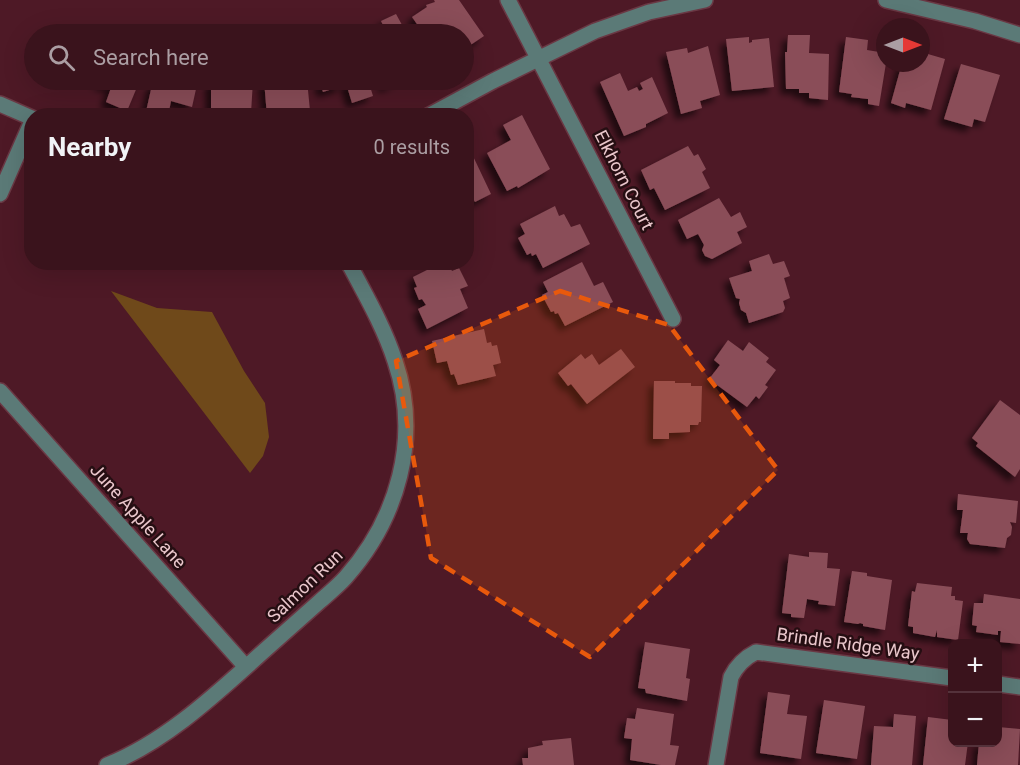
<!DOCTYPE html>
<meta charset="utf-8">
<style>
body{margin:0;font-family:Roboto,sans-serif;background:#452029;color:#f1f3f6}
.controls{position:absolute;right:18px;bottom:18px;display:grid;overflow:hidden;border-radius:12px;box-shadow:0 6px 24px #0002}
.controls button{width:54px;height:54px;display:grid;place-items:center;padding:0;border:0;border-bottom:2px solid #54323b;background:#3a131c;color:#f1f3f6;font:30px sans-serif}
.compass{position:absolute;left:876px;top:18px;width:54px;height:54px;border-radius:50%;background:#3a131c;box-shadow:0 6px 24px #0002;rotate:90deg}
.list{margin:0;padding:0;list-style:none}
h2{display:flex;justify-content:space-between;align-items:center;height:78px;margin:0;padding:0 24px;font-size:26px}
h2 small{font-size:20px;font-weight:400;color:#ab9ea3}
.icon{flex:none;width:33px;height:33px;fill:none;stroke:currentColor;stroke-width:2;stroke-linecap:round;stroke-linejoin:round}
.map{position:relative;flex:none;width:1020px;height:765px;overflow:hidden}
.search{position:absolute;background:#3a131c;box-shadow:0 6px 24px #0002;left:24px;top:24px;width:450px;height:66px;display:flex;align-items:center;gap:15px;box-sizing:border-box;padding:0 21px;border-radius:33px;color:#ab9ea3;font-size:22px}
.panel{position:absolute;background:#3a131c;box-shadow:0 6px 24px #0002;left:24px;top:108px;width:450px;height:162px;border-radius:24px}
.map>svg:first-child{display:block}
.green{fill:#6f491a}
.building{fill:#8a4e59;filter:url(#shadow)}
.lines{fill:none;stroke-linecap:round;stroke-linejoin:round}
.minor-casing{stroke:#6a3844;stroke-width:18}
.minor{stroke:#5b7a77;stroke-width:15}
.marked{fill:#e8590c;fill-opacity:0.2;stroke:#e8590c;stroke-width:4.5;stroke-dasharray:12 8;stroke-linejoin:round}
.labels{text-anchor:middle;stroke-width:5;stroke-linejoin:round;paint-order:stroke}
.street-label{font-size:18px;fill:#eac7cc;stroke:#250e12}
</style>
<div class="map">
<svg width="1020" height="765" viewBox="0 0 1020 765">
<defs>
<filter id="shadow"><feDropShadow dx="-5.5" dy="5.5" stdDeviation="3" flood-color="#0009"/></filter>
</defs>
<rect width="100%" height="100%" fill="#4e1926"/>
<path class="green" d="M111,291l46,17 55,4 32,59 21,32 4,34 -6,19 -13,17z"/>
<path class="building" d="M434,0h25l25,36 -18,12 -2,-4v-10h-40l-12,-17 15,-10 -1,-2 9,-3z
M396,14l11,20h-25l-2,-3 5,-2 -4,-8z
M788,35h22l-1,18 20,1 -1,46 -19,-2v-5h-10v-4h-13l-1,-37h2z
M749,37v6l3,-1v-2l17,-2 5,49 -42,4 -6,-52z
M846,37l22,3 -1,10 18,3 1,10 -7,43 -11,-2v-5l-17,-2 1,-3 -13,-2z
M708,46l12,49 -20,6 2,7 -21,6 -15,-62 21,-4 1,5z
M921,52l24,7 -14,51 -25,-7 -1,5 -14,-5 11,-40h19z
M961,64l39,11 -15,47 -11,-3 -2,8 -28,-8z
M620,73l8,18 9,-4 2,4 4,-2 -3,-6 12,-6 16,36 -22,11v3l-22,9 -24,-54z
M98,80h42l-13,31 -21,-9 6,-17 -2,-1 -1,3 -12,-5z
M155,80h43l-6,27 -21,-6 -3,15h-23l7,-31h2z
M211,80h42l-2,33h-19v3h-21z
M264,80h43l3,31 -12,1 1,4h-32z
M319,80h49l5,16 -21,7 -7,-23 -4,2 1,4 -19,6z
M381,80h20l-16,7z
M522,115l28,54 -32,19 -1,-2 -10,5 -20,-38 24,-13 -8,-15z
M688,146l6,10 4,-2 8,15 -4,3 8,16 -45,22 -11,-22 -4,2 -9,-20z
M471,152l20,42 -16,8 -3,-5 -6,3v-46z
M719,198l12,19 9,-5 7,15 -10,5 5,11 -30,16 -7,-3 -3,-6 2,-5 -6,-11 -11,5 -9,-19z
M555,206l4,10 5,-2 7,13 9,-3 10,20 -47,24 -7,-14 -4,2 -1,-3 -4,2 -9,-17 7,-4 -5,-10z
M769,254l4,10 11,-3 6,15 -6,2 6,20 -7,3 2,7 -2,4 -34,11 -3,-10 -5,-3 -2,-7 1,-4 -4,-1 -7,-20 23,-7 -3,-10z
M443,262h4l5,9 7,-3 9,18 -8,3 8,19 -41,21 -9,-20 8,-4 -4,-6 -3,1 -5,-12 3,-1 -4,-10z
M582,262l12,24 9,-4 10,20 -48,24 -7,-13 -3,1 -1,-3 -3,1 -9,-17 6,-3 -5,-10z
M484,329l3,14 4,-1 1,4 5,-1 4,18 -8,2 3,11 -38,9 -4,-11 -3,1 -4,-14 -10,2 -5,-22z
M728,340l15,11 6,-9 20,16 -3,4 10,8 -11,15 3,2 -9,12 -3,-3 -9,11 -38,-28 11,-14 -6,-5z
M621,349l14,18 -48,37 -16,-20 -3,2 -10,-13 23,-19 4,5 7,-5 7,11z
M654,381h21v2h16v3h11l-1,36h-2l-1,3h-8v7l-21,1v6h-16z
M1000,400l20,15v54l-5,8 -39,-31 2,-3 -6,-5z
M958,494l60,7 -2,22 -6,-1 2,5 -1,8 -4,3 -2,10 -35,-4 -3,-5 1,-6h-8l3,-23h-6z
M809,552l19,1 -1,15 13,1 -5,37 -17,-2 1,-3 -12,-2 -3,19 -13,-1v-3l-9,-1 7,-59 20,3z
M852,571l15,2v3l25,4 -7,50 -22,-4v-2l-3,-1 -2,1 -14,-2z
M917,583l35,4 -1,9h4v4l8,1 -5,39 -21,-3v-7l-2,7 -22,-4v-6l-5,-1 4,-35 3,1z
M984,594l36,5v45l-20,-2 1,-11h-3v4l-22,-3 1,-6 -5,-1 2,-22h9z
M645,642l45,7 -4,29 4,1 -3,22 -41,-8 -1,-4 -7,-1z
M768,692l22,3 -3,19 20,2 -6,43 -41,-6z
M824,700l41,6 -8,53 -41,-6z
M637,708l37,6 -4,31 9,1 -4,19h-14l-31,-5 2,-21 -8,-1 3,-20 8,1z
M894,714l22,2 -4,49h-41l3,-39 19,1z
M928,717l24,3v22h16l-3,23h-42z
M998,727l22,2 -2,36h-41l2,-23h19z
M571,738l3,27h-51l-1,-7h6v-10l15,-3 -1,-4z"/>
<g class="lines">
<defs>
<path id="minor" d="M508,0l165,319
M886,0l89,21 45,14
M0,104l32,14
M428,116l65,-35 102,-50 54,-19 56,-12
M0,194l32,-73
M0,391l246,276
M998,684l22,3
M107,765c60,-24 110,-72 158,-115 18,-16 36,-32 54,-48 9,-8 19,-16 27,-25 52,-59 75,-139 49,-216 -11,-34 -30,-67 -47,-99
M716,765l15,-88c6,-12 13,-19 25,-25l196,26"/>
</defs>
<use href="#minor" class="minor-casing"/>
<use href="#minor" class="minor"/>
</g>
<path class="marked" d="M560,291l109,34 109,145 -188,187 -159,-99 -35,-197z"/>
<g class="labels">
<g class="street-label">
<text transform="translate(624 180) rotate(63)" y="6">Elkhorn Court</text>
<text transform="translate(138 516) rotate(48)" y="6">June Apple Lane</text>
<text transform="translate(305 586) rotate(-44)" y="6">Salmon Run</text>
<text transform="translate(848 644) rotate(8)" y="6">Brindle Ridge Way</text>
</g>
</g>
</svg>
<div class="controls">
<button>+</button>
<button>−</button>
</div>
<svg class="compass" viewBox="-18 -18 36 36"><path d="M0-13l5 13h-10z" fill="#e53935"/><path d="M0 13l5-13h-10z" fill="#ab9ea3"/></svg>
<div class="search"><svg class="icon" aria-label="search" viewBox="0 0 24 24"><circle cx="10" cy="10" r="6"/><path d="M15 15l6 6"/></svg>Search here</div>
<section class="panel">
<h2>Nearby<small>0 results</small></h2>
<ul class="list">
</ul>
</section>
</div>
